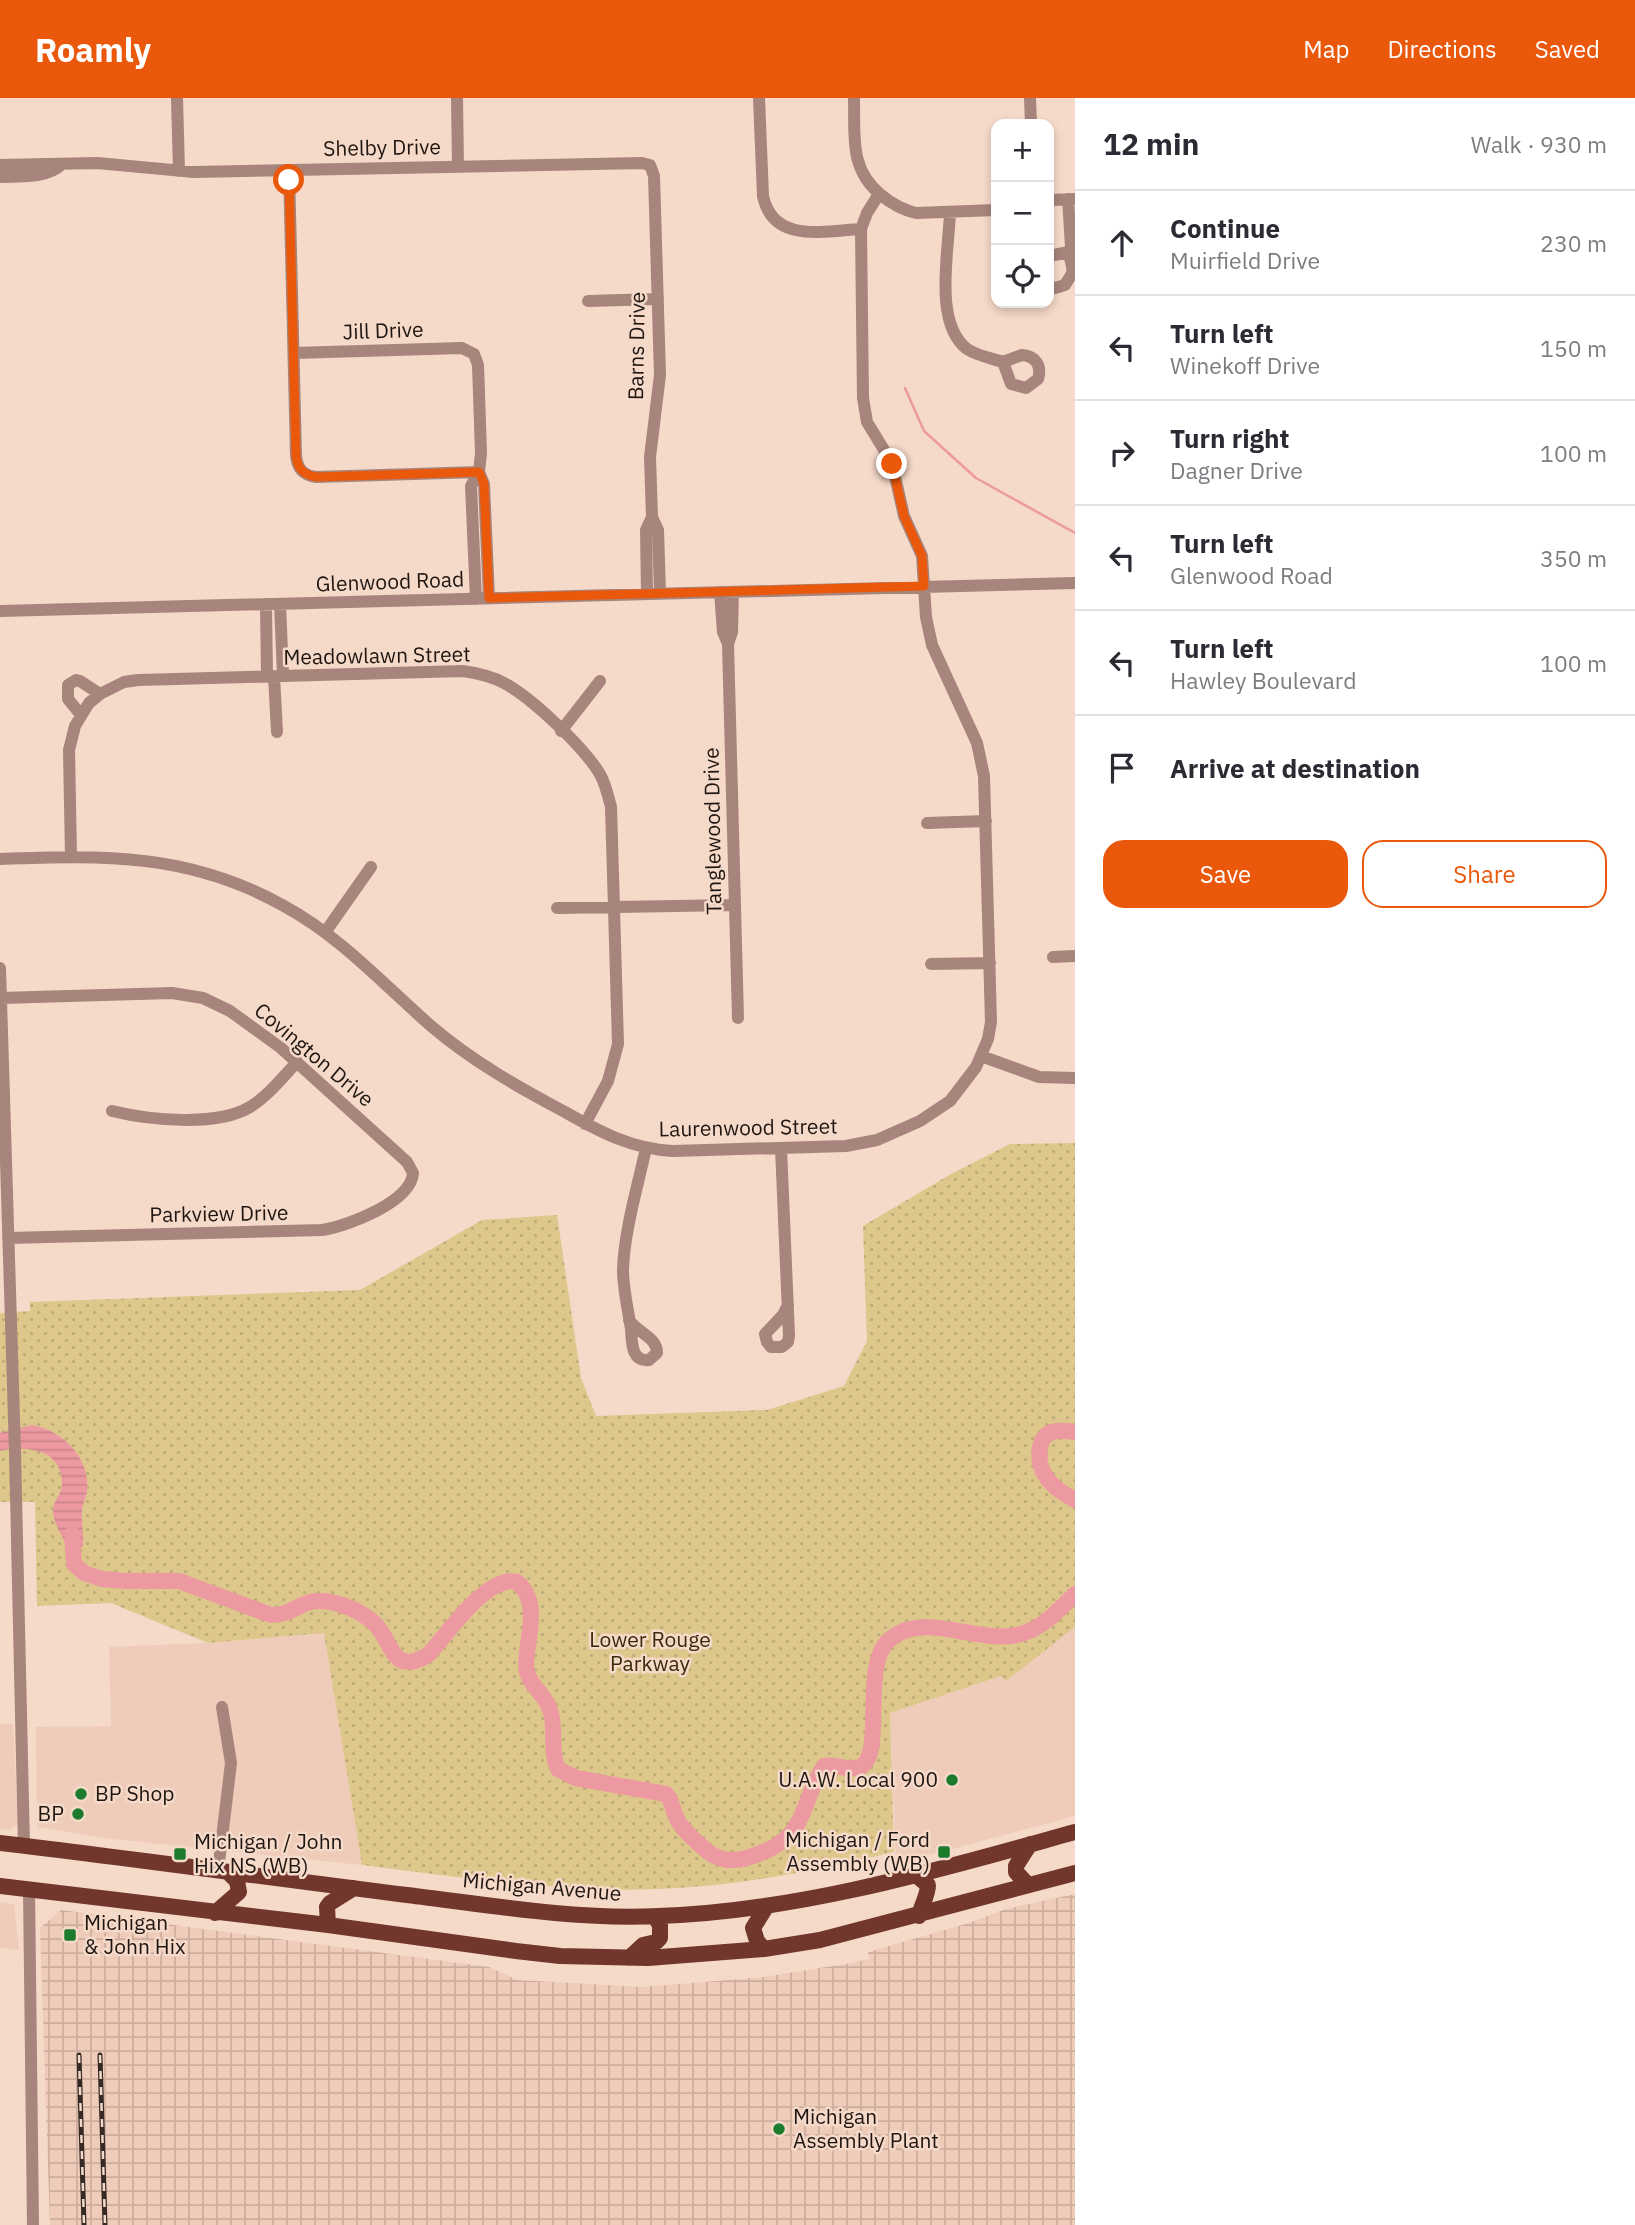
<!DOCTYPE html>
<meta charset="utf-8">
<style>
body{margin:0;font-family:"IBM Plex Sans",sans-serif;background:#f2f2f3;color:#2b2b33}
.controls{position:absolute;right:21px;top:21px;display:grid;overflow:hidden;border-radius:14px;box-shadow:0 4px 10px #0003}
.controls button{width:63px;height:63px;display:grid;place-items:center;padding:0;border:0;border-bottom:2px solid #e1e1e2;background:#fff;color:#2b2b33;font:35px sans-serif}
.stop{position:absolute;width:21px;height:21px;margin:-16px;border:5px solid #ea580c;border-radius:50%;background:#fff}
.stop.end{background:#ea580c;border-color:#fff;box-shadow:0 2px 7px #0008}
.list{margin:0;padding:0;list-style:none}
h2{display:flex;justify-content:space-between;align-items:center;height:91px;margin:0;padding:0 28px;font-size:30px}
h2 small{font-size:23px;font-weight:400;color:#7c7c81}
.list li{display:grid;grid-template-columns:46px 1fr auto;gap:21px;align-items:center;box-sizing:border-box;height:105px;padding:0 28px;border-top:2px solid #e1e1e2}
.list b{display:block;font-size:26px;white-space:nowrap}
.list p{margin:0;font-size:23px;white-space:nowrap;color:#7c7c81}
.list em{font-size:23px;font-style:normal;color:#7c7c81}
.actions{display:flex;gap:14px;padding:21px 28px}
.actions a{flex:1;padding:16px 0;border:2px solid #ea580c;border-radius:21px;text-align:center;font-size:24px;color:#ea580c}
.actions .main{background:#ea580c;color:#fff}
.icon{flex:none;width:38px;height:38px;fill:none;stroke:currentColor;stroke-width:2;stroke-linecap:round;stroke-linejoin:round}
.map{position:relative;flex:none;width:1075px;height:2127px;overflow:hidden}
header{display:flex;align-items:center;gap:42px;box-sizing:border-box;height:98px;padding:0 35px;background:#ea580c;color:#fff}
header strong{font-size:33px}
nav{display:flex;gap:38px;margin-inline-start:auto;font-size:24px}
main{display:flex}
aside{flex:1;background:#fff}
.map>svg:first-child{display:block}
.built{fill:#efcbb9}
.industrial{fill:url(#industrial-grid)}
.park{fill:url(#park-dots)}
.water{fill:url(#water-rules)}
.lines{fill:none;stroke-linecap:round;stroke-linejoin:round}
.stream{stroke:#ed99a1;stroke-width:2.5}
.river{stroke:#ed99a1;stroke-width:16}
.minor{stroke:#a7847c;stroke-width:12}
.major{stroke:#72372c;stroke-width:16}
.rail-casing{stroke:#362a24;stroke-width:5}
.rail{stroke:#f5d9c9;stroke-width:2.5;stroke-dasharray:8;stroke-linecap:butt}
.route{stroke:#ea580c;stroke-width:9}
.poi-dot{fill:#1c7b2c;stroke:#f5d9c9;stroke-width:2.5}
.labels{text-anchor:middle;stroke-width:5;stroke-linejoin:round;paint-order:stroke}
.street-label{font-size:21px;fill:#201611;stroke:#f5d9c9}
.park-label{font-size:21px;fill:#382b09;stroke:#f5d9c9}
.poi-label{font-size:21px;fill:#201611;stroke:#f5d9c9;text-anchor:start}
</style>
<header>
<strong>Roamly</strong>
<nav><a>Map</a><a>Directions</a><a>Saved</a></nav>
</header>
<main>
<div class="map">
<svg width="1075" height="2127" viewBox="0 0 1075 2127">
<defs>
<pattern id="industrial-grid" width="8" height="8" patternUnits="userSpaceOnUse" patternTransform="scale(1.75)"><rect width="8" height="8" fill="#efcbb9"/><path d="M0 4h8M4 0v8" fill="none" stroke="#cdae9e"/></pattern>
<pattern id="park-dots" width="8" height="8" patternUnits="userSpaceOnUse" patternTransform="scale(1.75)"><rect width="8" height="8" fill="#dec78b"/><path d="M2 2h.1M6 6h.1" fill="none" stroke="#beaa77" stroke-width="1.8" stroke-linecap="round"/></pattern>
<pattern id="water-rules" width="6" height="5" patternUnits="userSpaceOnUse" patternTransform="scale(1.75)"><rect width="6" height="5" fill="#ed99a1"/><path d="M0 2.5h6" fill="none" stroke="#cb838a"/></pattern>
</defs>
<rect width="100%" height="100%" fill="#f5d9c9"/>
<path class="built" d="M1075,1529v189l-179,48 -6,-151 111,-37 5,4z
M324,1535l38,232 -249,-26 -76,-12 -1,-100 75,-1 -2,-79 99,-4z
M0,1626h13l5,100 -8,6 -10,-1z
M0,1804l14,2 5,46 -19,-3z"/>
<path class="industrial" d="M1075,1796v331h-1025l-10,-297 21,-18 428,57 28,13 127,7 120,-10 87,-14 18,-4 -1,-7 101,-29 37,-14z"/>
<path class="park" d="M1075,1045v484l-69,54 -5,-5 -111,37 4,139c-78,19 -155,34 -236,37 -98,4 -198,-12 -296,-24l-38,-232 -116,10 -97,-40 -74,3 -2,-104h-35v-189l30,-2v-9l330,-12 122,-70 75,-5 24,163 15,38 171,-6 77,-24 23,-45 -4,-115 88,-52 59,-30z"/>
<path class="water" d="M32,1327c30,5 59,33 55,66 -1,7 -5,14 -5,21 -1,11 2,22 1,33l-9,10c-8,-11 -21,-31 -21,-45 0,-9 9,-16 9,-25 1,-36 -35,-40 -62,-34v-18z"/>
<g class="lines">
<path class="stream" d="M905,290l19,43 52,47 99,55"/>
<path class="river" d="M1075,1334c-8,-1 -20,-3 -27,2 -12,8 -10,31 -3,41 7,12 19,19 30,25
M72,1436l2,30 10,9 18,6 23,2h54l92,34c28,0 30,-22 68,-11 13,4 28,11 38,22 16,18 15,50 51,29 18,-19 60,-82 89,-73 24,19 10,56 9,82 0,21 19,28 24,46 7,19 -1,40 8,59l18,9 90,16c7,7 6,16 11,25 6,12 20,23 30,32 12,10 25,11 40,7 63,-19 49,-47 77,-92 12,-3 23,6 36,1 26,-11 0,-101 29,-127 36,-32 93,8 135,-7 20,-6 37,-25 51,-39"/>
<path class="minor" d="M177,0l2,73
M457,0l1,68
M759,0l4,98c10,48 62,35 98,33
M854,0c1,38 -5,71 27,97 11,9 22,15 35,18l80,-3
M1030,0l1,26
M0,67l97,-2 97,9 448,-9 8,2 4,11 6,199 -10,82 2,60 6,13 2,63
M289,72l7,285c1,14 7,20 20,22l163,-5
M0,79c20,-1 46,2 62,-13
M1068,101l3,48 -2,5
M1049,102l26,-1
M950,114c-1,38 -17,111 17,137 11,7 24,9 36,13
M1049,158l20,-4 4,20 -8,13 -10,3 -6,-2
M588,203l70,-2
M294,255l168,-5 12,6 4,11 3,88 -2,19 -8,14 5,113
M1022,257c14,1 20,11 16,24l-12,9 -15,-4 -8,-22z
M479,374l5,12 5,114
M720,494l3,40 5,12
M733,494l-1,40 -4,12 10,374
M647,495l-1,-63 6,-13
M266,506l1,72
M280,506l3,72
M0,513l1075,-28
M274,578l3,56
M81,617l-13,-16v-14l8,-5 4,1 20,13
M561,633l39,-50
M927,725l59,-2
M71,759l-2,-107 6,-24 14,-23 11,-9 24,-12 14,-2 325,-9c14,2 28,5 41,12 28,15 82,66 97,93 5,10 7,20 10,31l7,237 -10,37 -23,43
M0,761c104,-4 190,-6 284,47 57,31 99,78 147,120 41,35 87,61 134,86 35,20 67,37 108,39l173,-5 31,-6 43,-19 30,-20 26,-34 12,-28 3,-17 -7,-246 -7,-33 -45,-98 -6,-28 -4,-61 -18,-40 -12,-53 -25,-41 -4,-24 -2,-169 6,-16 12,-19
M557,810l177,-3
M326,833l45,-64
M1053,859l22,-1
M931,866l59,-1
M0,870l15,483 9,395
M1,900l171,-5 31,5 27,13 51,37 126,114 6,11c-2,29 -65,53 -91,57l-314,8
M981,958l58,21 36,1
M112,1013c37,9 105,16 138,-4 18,-11 33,-30 47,-45
M781,1050l8,188 -1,6 -6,5h-11l-4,-5 -2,-8 18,-19 5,-10
M629,1222c10,14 28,17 28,33l-8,7c-18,2 -17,-18 -18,-31 -3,-20 -8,-40 -8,-59 1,-38 15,-85 23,-122
M218,1773l13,-108 -9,-56
M29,1792l4,335"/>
<path class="major" d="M0,1745c136,16 271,35 407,52 83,10 167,25 251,21 143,-5 280,-46 417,-84
M916,1777l12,10c0,10 -7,21 -9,31
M1028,1787l-12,-13v-6l14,-22
M0,1788l328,39 188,26 44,5 88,2 116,-9 56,-9 255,-67
M215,1815l24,-21 -2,-11 -8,-8
M328,1827l-1,-18 3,-4 24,-15
M764,1851l-7,-8 -4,-13 13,-21
M629,1860l14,-13 13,-3 4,-4v-13l-5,-8"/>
<defs>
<path id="rail" d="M79,1957l5,170
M100,1957l5,170"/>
</defs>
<use href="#rail" class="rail-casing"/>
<use href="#rail" class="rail"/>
</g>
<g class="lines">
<path class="route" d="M289,82l7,275c1,13 7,20 20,22l163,-5 5,12 5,114 435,-12 -2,-30 -18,-40 -12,-52"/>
</g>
<g class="poi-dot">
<circle cx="952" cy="1682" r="7"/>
<circle cx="81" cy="1696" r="7"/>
<circle cx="78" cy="1716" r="7"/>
<rect x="937" y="1747" width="14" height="14" rx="3.5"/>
<rect x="173" y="1749" width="14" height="14" rx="3.5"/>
<rect x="63" y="1830" width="14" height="14" rx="3.5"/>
<circle cx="779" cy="2031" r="7"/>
</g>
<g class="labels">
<g class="street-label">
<text transform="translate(382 50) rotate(-1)" y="7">Shelby Drive</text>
<text transform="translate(383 233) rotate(-2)" y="7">Jill Drive</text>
<text transform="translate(637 248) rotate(-89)" y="7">Barns Drive</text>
<text transform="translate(390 484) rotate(-2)" y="7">Glenwood Road</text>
<text transform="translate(377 558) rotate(-1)" y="7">Meadowlawn Street</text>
<text transform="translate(713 733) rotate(-91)" y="7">Tanglewood Drive</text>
<text transform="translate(314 957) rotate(40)" y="7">Covington Drive</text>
<text transform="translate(748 1030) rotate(-1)" y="7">Laurenwood Street</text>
<text transform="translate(219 1116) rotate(-1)" y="7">Parkview Drive</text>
<text transform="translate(542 1789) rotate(5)" y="7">Michigan Avenue</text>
</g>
<g class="park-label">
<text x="650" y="1549">Lower Rouge<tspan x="650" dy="24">Parkway</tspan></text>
</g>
<g class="poi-label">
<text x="938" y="1689" text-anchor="end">U.A.W. Local 900</text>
<text x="95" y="1703">BP Shop</text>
<text x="64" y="1723" text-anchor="end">BP</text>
<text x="930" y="1749" text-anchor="end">Michigan / Ford<tspan x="930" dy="24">Assembly (WB)</tspan></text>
<text x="194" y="1751">Michigan / John<tspan x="194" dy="24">Hix NS (WB)</tspan></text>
<text x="84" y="1832">Michigan<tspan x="84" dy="24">&amp; John Hix</tspan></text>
<text x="793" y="2026">Michigan<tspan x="793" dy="24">Assembly Plant</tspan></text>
</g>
</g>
</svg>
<div class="controls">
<button>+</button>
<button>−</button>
<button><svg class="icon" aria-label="locate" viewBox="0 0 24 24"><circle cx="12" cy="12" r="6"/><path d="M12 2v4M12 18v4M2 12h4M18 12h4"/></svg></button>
</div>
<div class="stop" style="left:289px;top:82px"></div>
<div class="stop end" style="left:892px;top:366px"></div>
</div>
<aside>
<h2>12 min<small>Walk · 930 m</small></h2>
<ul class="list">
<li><svg class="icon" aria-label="ahead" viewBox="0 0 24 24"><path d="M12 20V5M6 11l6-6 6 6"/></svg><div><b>Continue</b><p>Muirfield Drive</p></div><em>230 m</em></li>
<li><svg class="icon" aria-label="left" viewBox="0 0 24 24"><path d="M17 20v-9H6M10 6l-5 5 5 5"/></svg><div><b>Turn left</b><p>Winekoff Drive</p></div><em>150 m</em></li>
<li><svg class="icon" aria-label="right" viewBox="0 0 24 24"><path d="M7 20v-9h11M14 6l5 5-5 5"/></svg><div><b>Turn right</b><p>Dagner Drive</p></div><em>100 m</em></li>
<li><svg class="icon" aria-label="left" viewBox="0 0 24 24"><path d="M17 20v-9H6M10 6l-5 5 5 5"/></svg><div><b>Turn left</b><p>Glenwood Road</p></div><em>350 m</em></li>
<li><svg class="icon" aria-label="left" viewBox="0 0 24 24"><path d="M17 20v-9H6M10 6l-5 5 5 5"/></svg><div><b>Turn left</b><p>Hawley Boulevard</p></div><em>100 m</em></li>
<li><svg class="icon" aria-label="arrive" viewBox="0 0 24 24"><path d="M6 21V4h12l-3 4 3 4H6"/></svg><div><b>Arrive at destination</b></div></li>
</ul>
<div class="actions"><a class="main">Save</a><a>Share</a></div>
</aside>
</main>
